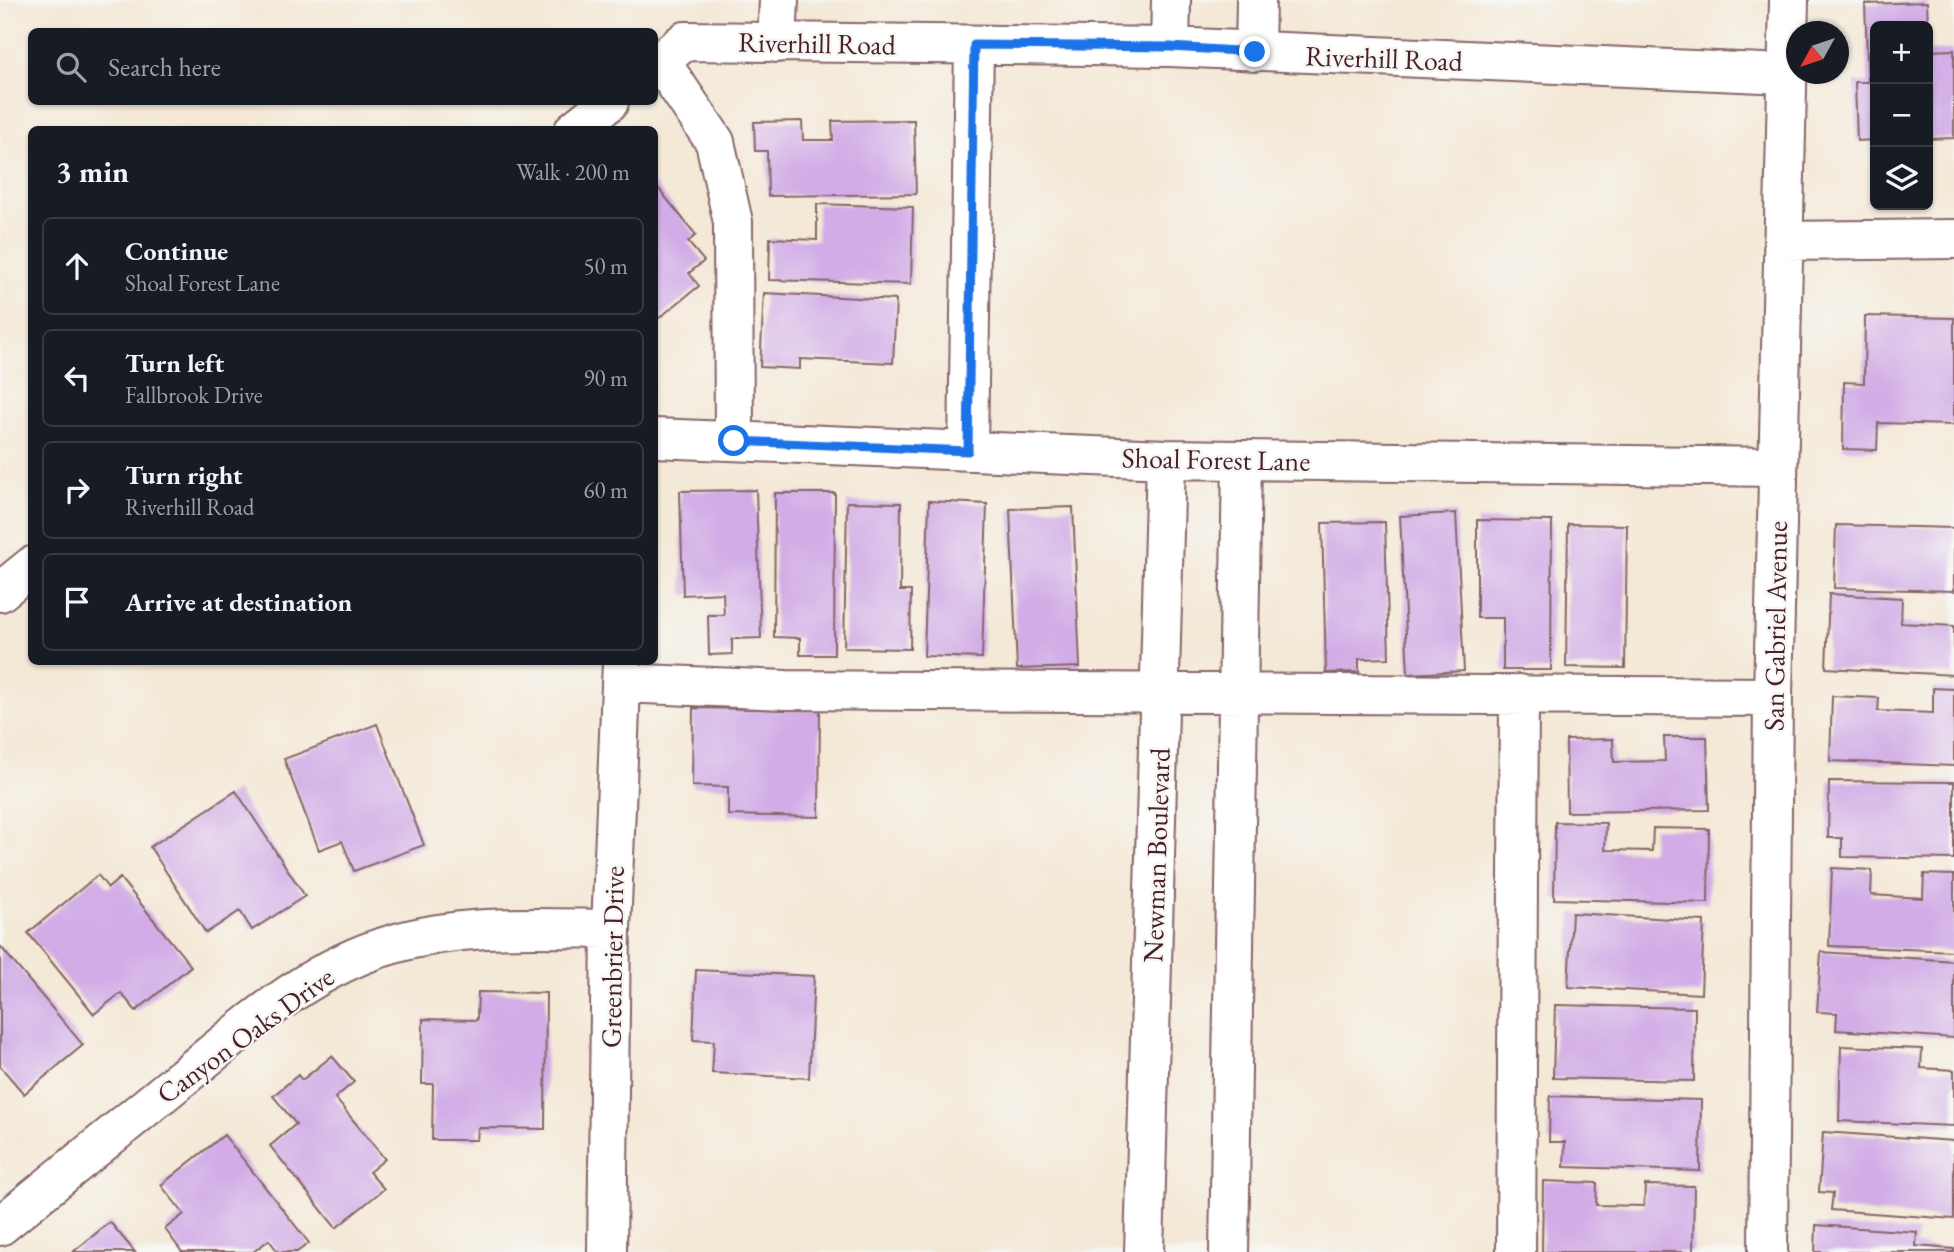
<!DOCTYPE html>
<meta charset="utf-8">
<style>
body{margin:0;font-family:"EB Garamond",serif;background:#242831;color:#f1f3f6}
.controls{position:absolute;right:21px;top:21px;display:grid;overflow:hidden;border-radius:10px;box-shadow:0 2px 5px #0004}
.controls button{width:63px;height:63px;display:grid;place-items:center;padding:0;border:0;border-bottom:2px solid #363941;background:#171b24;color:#f1f3f6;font:35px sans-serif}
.compass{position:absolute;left:1786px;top:21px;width:63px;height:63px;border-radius:50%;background:#171b24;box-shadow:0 2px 5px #0004;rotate:230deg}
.stop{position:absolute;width:21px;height:21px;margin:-16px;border:5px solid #1a73e8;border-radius:50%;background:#fff}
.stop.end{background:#1a73e8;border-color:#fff;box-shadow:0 2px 7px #0008}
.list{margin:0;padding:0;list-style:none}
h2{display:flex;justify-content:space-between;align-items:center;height:91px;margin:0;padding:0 28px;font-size:30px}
h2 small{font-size:23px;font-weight:400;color:#9ea1a6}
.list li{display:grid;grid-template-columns:46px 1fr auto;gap:21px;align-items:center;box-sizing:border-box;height:98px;margin:0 14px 14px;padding:0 14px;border:2px solid #363941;border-radius:10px}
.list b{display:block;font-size:26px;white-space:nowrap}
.list p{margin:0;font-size:23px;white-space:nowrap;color:#9ea1a6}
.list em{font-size:23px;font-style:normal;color:#9ea1a6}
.icon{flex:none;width:38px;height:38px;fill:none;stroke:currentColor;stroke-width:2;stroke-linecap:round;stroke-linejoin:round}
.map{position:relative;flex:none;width:1954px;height:1252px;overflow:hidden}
.search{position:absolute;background:#171b24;box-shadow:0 2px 5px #0004;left:28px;top:28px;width:630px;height:77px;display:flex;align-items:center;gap:18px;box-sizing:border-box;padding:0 24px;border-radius:10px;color:#9ea1a6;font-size:26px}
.panel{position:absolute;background:#171b24;box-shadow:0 2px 5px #0004;left:28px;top:126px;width:630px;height:539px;border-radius:10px}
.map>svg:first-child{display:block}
.building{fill:#d1ace6}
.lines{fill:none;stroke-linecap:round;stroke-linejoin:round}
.minor-casing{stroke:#866567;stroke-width:42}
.minor{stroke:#fff;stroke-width:38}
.route{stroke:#1a73e8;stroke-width:9}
.labels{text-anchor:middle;stroke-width:5;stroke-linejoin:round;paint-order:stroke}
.street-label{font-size:28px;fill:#4a1f2b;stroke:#f6f6f2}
</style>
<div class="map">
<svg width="1954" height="1252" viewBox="0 0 1954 1252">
<rect width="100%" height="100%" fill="#f6f6f2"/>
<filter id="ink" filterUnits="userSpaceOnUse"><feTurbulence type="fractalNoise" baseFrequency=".0143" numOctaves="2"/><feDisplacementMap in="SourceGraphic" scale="14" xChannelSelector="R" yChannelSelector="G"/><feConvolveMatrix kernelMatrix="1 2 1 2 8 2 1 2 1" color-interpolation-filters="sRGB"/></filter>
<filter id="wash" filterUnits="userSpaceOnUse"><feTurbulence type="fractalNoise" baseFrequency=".00686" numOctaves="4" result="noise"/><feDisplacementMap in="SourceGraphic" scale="28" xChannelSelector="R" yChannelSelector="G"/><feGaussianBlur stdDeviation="1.57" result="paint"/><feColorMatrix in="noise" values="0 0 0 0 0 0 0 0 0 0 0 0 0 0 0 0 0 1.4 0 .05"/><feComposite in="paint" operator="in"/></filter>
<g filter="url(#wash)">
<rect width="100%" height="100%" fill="#f4e8d6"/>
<g id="blocks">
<path class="building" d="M1927,2l1,24h-53v114l-18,1 -2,-59h13l-3,-78z
M1954,50v88l-26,1v-88z
M914,120l2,74 -148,2 -1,-45h-12l-1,-29 48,-1 1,19h30l-1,-19z
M654,183l42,52 -8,7 16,19 -15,12 10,13 -45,36z
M817,204l96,3 -2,77 -142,-4 1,-42 47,2z
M764,293l132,7 -3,63 -93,-4v10l-40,-2z
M1865,316l89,2v107l-76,-2 -1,27 -34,-1 1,-67 20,1z
M756,490l5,148 -29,1v15l-23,1 -1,-40h16l-1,-22 -40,2 -3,-104z
M775,493h60l-1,162h-34v-17l-26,-1z
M929,501l58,3 -5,154 -58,-2z
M847,502l54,1 -1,88h11l-1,58 -66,-1z
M1073,507l7,160 -63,2 -7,-160z
M1456,513l8,158 -56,3 -8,-158z
M1477,520l75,1 -1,149h-48v-52h-26z
M1385,522l4,136 -30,1v13l-33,1 -4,-150z
M1568,524l59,1 -2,143 -59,-1z
M1836,525l118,3v63l-120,-3z
M1829,594l73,4 -1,25 53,3v49l-128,-7z
M1933,688l21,1v77l-124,-5 2,-65 47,2 -1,13 55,2z
M693,708l127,2 -1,107 -91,-2v-28l-36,-1z
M377,724l47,121 -70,26 -12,-30 -23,9 -35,-91z
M1664,737h43l2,73 -142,2 -1,-72 47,-1 1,23 51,-1z
M1829,781l125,1v77l-112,-2v-19h-14z
M236,791l69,105 -53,34 -12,-19 -34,22 -56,-86z
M1555,822l51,1 -1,27 47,1 1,-23 56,1 -1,74 -154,-4z
M1832,868l40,2 -1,25 52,3 1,-24 30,1v76l-125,-5z
M98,875l10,13 12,-10 71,88 -55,45 -15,-18 -27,21 -66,-81z
M1572,913l132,8 -3,73 -133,-7z
M0,946l83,99 -59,49 -24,-28z
M1821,952l133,9v77l-118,-8 1,-17 -20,-1z
M696,970l118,6 -5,102 -97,-5 2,-32 -21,-1z
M478,992l68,1 -1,136 -67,-1 -1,12h-45l1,-56h-11l1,-65 54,1z
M1555,1005l140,3 -1,73 -141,-3z
M1841,1046l81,3 -1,19 33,2v56l-115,-5z
M332,1056l22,26 -19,16 50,61 -16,13 15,17 -48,39 -66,-82 26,-22 -23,-28 25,-21 4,5z
M1550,1096l151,4 -1,71 -136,-4 1,-25h-16z
M1823,1132l131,9v78l-123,-9 2,-17 -14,-1z
M224,1135l85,108 -12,9h-19l-9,-12 -16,12h-71l-17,-23 19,-15 -23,-29z
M1543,1181l54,2 -1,22 48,1 1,-21 49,1 -1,66h-151z
M110,1222l25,30h-62z
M1816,1225l101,7 -1,14 38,3v3h-139z"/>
</g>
</g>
<g filter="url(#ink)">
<use href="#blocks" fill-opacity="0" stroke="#866567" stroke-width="2"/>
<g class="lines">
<defs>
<path id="minor" d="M777,43l2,-43
M1170,47l1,-47
M1255,52l1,-52
M660,61l55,81 18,80 1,219
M654,66l31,-25 485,6 616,27
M574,130l35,-28
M1783,241l171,-2
M654,438l512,21 612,8
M968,451l6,-406
M0,592l32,-26
M621,683l165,7 987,7
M0,1226c59,-48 118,-96 177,-144 65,-52 132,-114 213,-137 73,-22 147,-17 221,-16
M607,1252l4,-323 11,-267
M1144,1252l22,-793
M1229,1252l13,-791
M1516,1252l3,-558
M1768,1252l5,-555 16,-697"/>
</defs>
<use href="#minor" class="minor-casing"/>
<use href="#minor" class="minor"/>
</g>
</g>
<g class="lines" filter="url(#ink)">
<path class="route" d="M734,441l234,10 6,-406 196,2 85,5"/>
</g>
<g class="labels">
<g class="street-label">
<text transform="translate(817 43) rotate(1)" y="10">Riverhill Road</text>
<text transform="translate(1384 58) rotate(2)" y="10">Riverhill Road</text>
<text transform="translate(1216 459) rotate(1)" y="10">Shoal Forest Lane</text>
<text transform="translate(1775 626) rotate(-89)" y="10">San Gabriel Avenue</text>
<text transform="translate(1156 855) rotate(-88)" y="10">Newman Boulevard</text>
<text transform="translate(612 957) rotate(-89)" y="10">Greenbrier Drive</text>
<text transform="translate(245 1035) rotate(-36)" y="10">Canyon Oaks Drive</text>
</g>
</g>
</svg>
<div class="controls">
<button>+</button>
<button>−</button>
<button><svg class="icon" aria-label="layers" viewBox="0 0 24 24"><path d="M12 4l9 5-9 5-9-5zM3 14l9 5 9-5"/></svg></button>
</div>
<svg class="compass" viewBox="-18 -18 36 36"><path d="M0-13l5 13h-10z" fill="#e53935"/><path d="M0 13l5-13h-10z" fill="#9ea1a6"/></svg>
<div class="stop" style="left:734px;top:441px"></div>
<div class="stop end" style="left:1255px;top:52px"></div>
<div class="search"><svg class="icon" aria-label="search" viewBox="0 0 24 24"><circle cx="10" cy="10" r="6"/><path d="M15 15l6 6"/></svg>Search here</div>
<section class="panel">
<h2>3 min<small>Walk · 200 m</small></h2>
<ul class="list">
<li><svg class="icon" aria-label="ahead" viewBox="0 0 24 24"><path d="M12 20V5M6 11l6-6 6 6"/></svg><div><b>Continue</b><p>Shoal Forest Lane</p></div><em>50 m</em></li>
<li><svg class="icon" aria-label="left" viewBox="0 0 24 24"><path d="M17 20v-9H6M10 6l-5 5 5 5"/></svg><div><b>Turn left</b><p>Fallbrook Drive</p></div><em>90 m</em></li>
<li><svg class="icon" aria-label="right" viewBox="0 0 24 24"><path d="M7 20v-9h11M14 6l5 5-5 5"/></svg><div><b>Turn right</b><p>Riverhill Road</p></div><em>60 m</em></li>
<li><svg class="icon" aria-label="arrive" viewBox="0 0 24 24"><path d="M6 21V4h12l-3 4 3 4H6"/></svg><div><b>Arrive at destination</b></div></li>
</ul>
</section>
</div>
